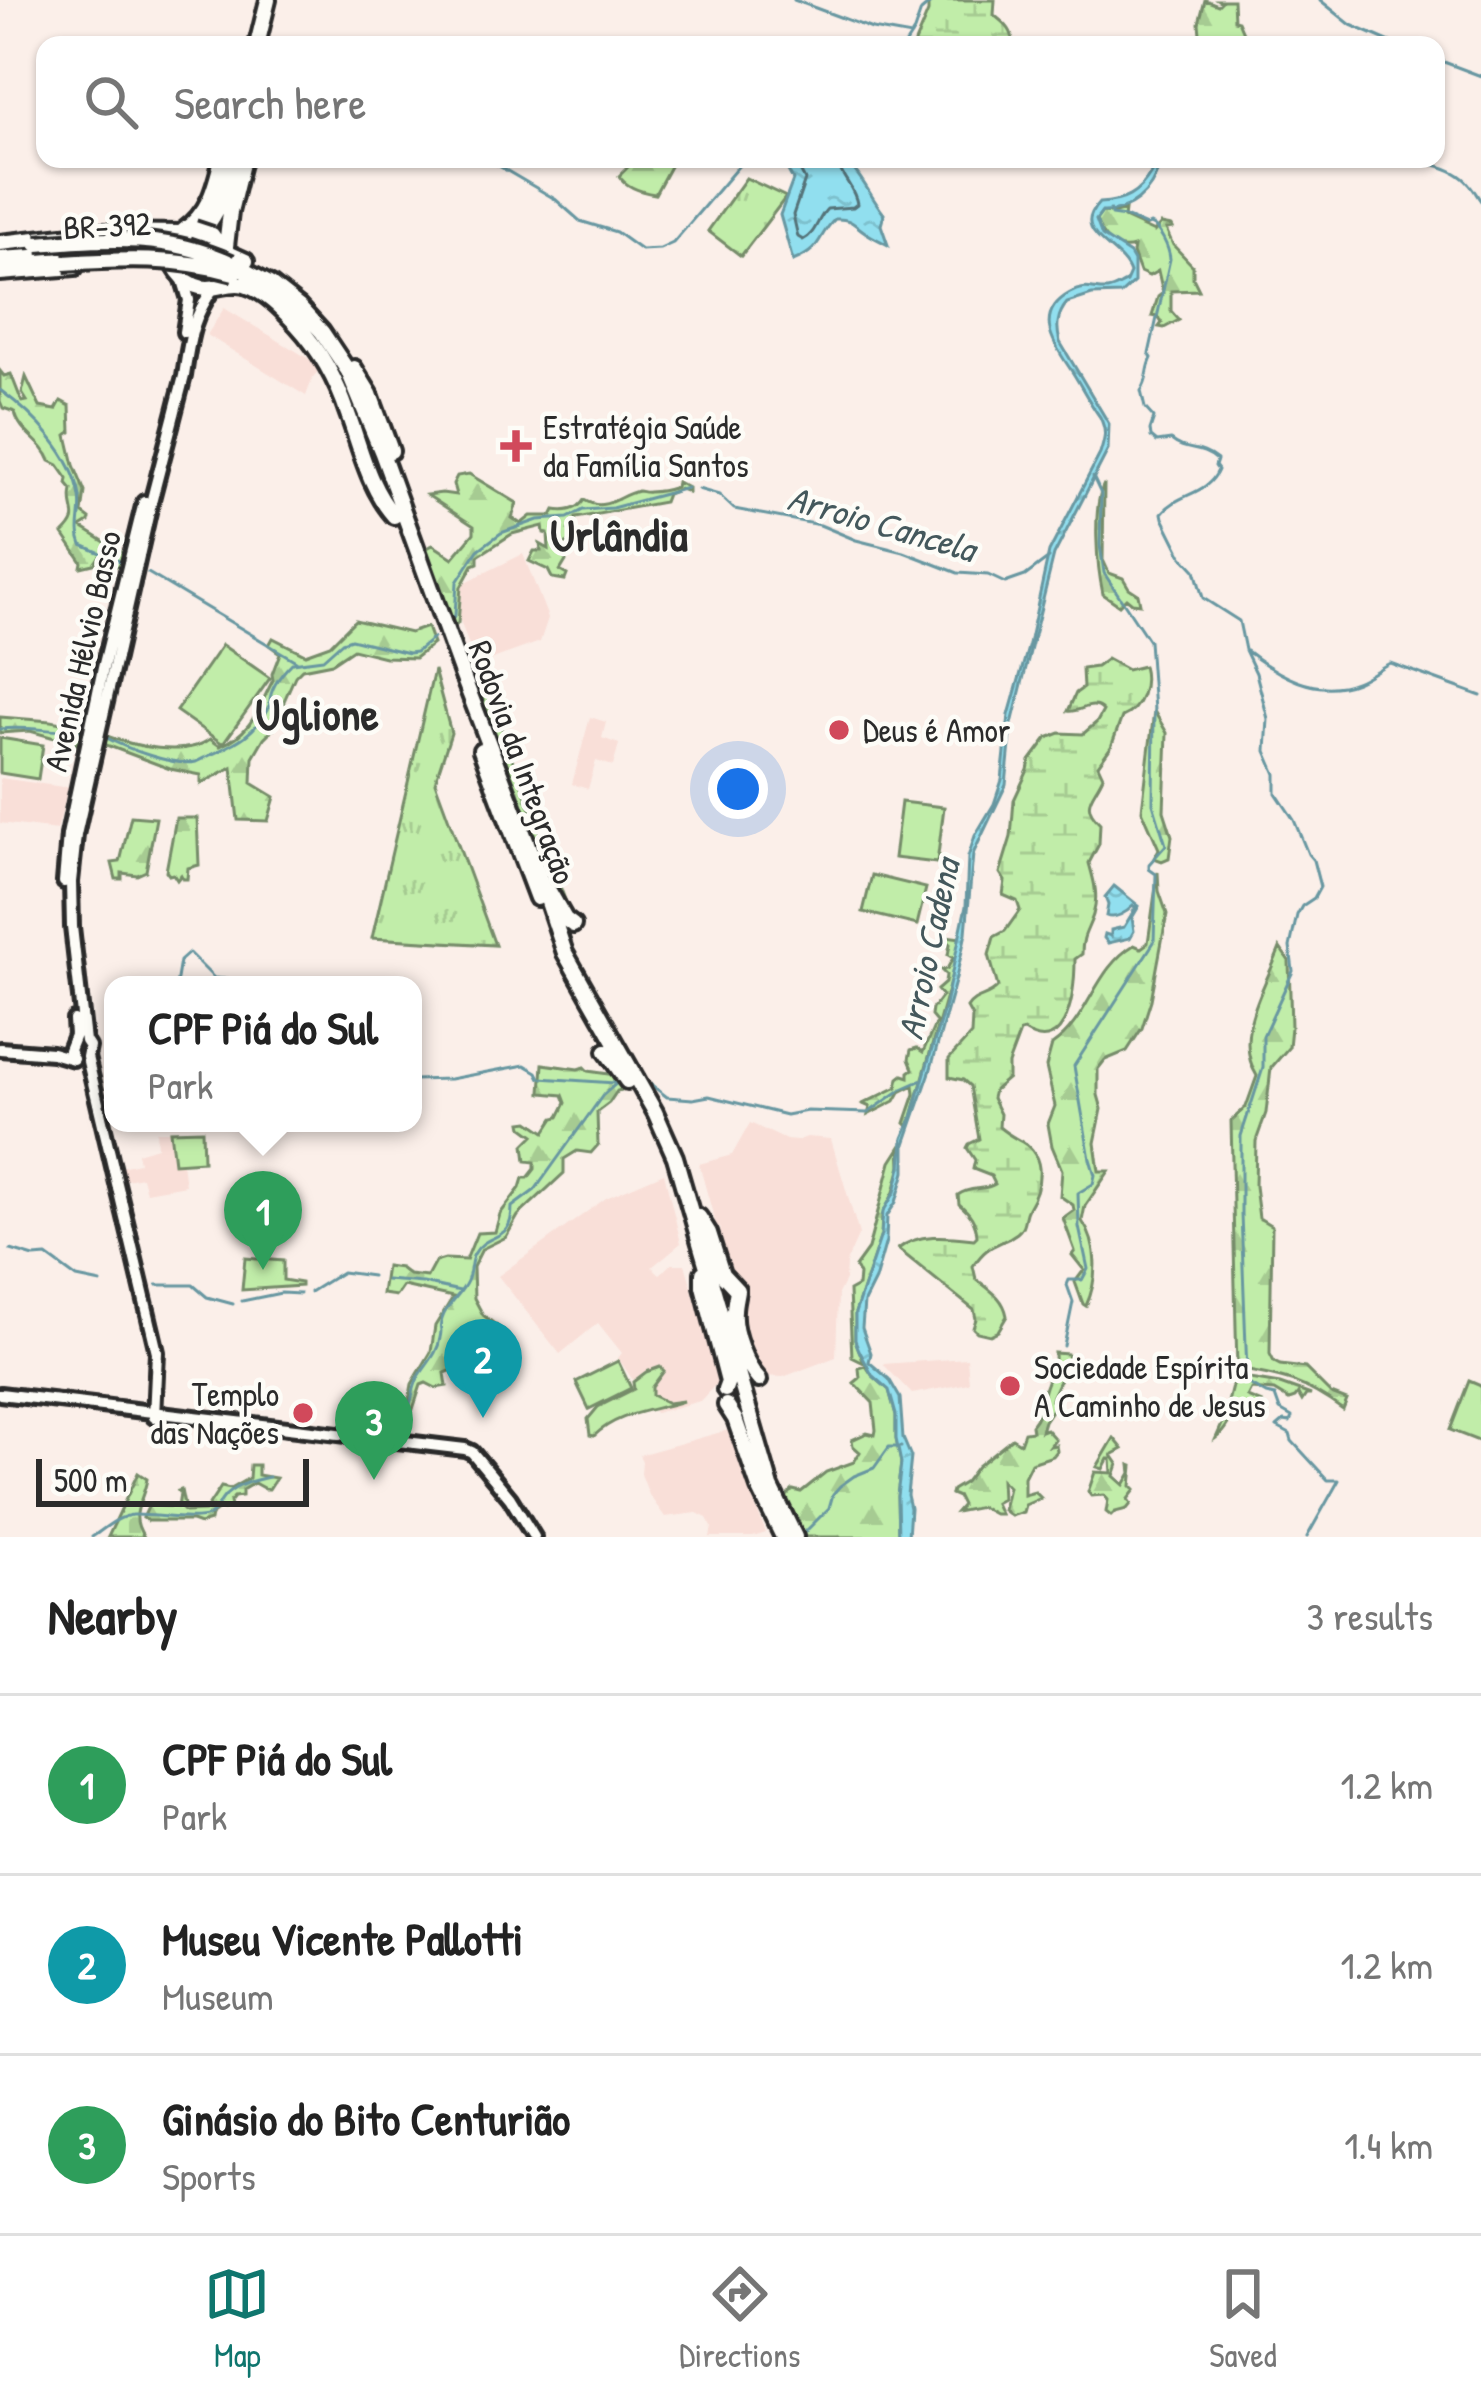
<!DOCTYPE html>
<meta charset="utf-8">
<style>
body{margin:0;font-family:"Patrick Hand",sans-serif;background:#f6f6f6;color:#222}
.scale{position:absolute;left:36px;bottom:30px;width:273px;box-sizing:border-box;padding-left:12px;border:6px solid #2b2b2b;border-top:0;font-size:33px;line-height:42px;white-space:nowrap;color:#2b2b2b;-webkit-text-stroke:9px #fdfcf7;paint-order:stroke}
.you{position:absolute;left:738px;top:789px;width:42px;height:42px;margin:-30px;border:9px solid #fff;border-radius:50%;background:#1a73e8;box-shadow:0 0 0 18px #1a73e833}
.badge{display:grid;place-items:center;width:78px;height:78px;border-radius:50%;background:#0f766e;color:#fff;font-size:39px;font-weight:700}
.pin{position:absolute;translate:-50% -99px;filter:drop-shadow(0 3px 6px #0008)}
.pin::after{content:'';position:absolute;top:63px;width:42px;height:36px;background:inherit;clip-path:polygon(0 0,100% 0,50% 100%)}
.popup{position:absolute;left:104px;top:976px;width:318px;height:156px;box-sizing:border-box;display:grid;place-content:center;border-radius:24px;background:#fff;filter:drop-shadow(0 3px 9px #0005);font-size:39px;white-space:nowrap;color:#767676}
.popup b{font-size:45px;color:#222}
.popup::after{content:'';position:absolute;left:50%;top:100%;margin-left:-24px;border:24px solid transparent;border-top-color:#fff}
.list{margin:0;padding:0;list-style:none}
h2{display:flex;justify-content:space-between;align-items:center;height:156px;margin:0;padding:0 48px;font-size:51px}
h2 small{font-size:39px;font-weight:400;color:#767676}
.list li{display:grid;grid-template-columns:78px 1fr auto;gap:36px;align-items:center;box-sizing:border-box;height:180px;padding:0 48px;border-top:3px solid #e0e0e0}
.list b{display:block;font-size:45px;white-space:nowrap}
.list p{margin:0;font-size:39px;white-space:nowrap;color:#767676}
.list em{font-size:39px;font-style:normal;color:#767676}
.icon{flex:none;width:66px;height:66px;fill:none;stroke:currentColor;stroke-width:2;stroke-linecap:round;stroke-linejoin:round}
.map{position:relative;flex:none;width:1481px;height:1537px;overflow:hidden}
.search{position:absolute;background:#fff;box-shadow:0 3px 9px #0004;left:36px;right:36px;top:36px;height:132px;display:flex;align-items:center;gap:30px;box-sizing:border-box;padding:0 42px;border-radius:24px;color:#767676;font-size:45px}
.sheet{height:696px;background:#fff}
nav{display:flex;justify-content:space-around;align-items:center;box-sizing:border-box;height:168px;border-top:3px solid #e0e0e0;background:#fff;font-size:33px;color:#767676}
nav a{display:grid;justify-items:center;gap:6px}
nav .on{color:#0f766e}
.map>svg:first-child{display:block}
.built{fill:#f9dfd8}
.grass{fill:url(#grass-tufts);stroke:#768c6a;stroke-width:3}
.forest{fill:url(#forest-firs);stroke:#768c6a;stroke-width:3}
.wetland{fill:url(#wetland-marsh);stroke:#768c6a;stroke-width:3}
.cemetery{fill:url(#cemetery-stones);stroke:#768c6a;stroke-width:3}
.pitch{fill:#c1eda9;stroke:#768c6a;stroke-width:3}
.water{fill:url(#water-ripples);stroke:#6897a1;stroke-width:3}
.lines{fill:none;stroke-linecap:round;stroke-linejoin:round}
.shore{stroke:#547379;stroke-width:3}
.stream{stroke:#6897a1;stroke-width:3}
.major-casing{stroke:#2b2b2b;stroke-width:20}
.highway-casing{stroke:#2b2b2b;stroke-width:22}
.major{stroke:#fdfcf7;stroke-width:10}
.highway{stroke:#fdfcf7;stroke-width:14}
.highway-bridge-casing{stroke:#2b2b2b;stroke-width:22;stroke-linecap:butt}
.highway-bridge{stroke:#fdfcf7;stroke-width:14}
.poi-dot{fill:#d1495b;stroke:#fdfcf7;stroke-width:4.5}
.labels{text-anchor:middle;stroke-width:9;stroke-linejoin:round;paint-order:stroke}
.street-label{font-size:33px;fill:#2b2b2b;stroke:#fdfcf7}
.poi-label{font-size:33px;fill:#2b2b2b;stroke:#fdfcf7;text-anchor:start}
.water-label{font-size:36px;font-style:italic;fill:#44585c;stroke:#fdfcf7}
.district-label{font-size:45px;font-weight:bold;fill:#2b2b2b;stroke:#fdfcf7}
</style>
<div class="map">
<svg width="1481" height="1537" viewBox="0 0 1481 1537">
<defs>
<pattern id="grass-tufts" width="24" height="20" patternUnits="userSpaceOnUse" patternTransform="scale(3)"><rect width="24" height="20" fill="#c1eda9"/><path d="M3 7l-1-3M5 7V3M7 7l1-3M15 17l-1-3M17 17v-4M19 17l1-3" fill="none" stroke="#a6cb92"/></pattern>
<pattern id="forest-firs" width="22" height="20" patternUnits="userSpaceOnUse" patternTransform="scale(3)"><rect width="22" height="20" fill="#c1eda9"/><path d="M5 1l3.5 6h-7zM16 11l3.5 6h-7z" fill="#a6cb92"/></pattern>
<pattern id="wetland-marsh" width="20" height="14" patternUnits="userSpaceOnUse" patternTransform="scale(3)"><rect width="20" height="14" fill="#c1eda9"/><path d="M1 5h8M5 5V1M11 12h8M15 12V8" fill="none" stroke="#a6cb92"/></pattern>
<pattern id="cemetery-stones" width="16" height="16" patternUnits="userSpaceOnUse" patternTransform="scale(3)"><rect width="16" height="16" fill="#c1eda9"/><path d="M2 7V4a2 2 0 0 1 4 0v3zM10 15v-3a2 2 0 0 1 4 0v3z" fill="#a6cb92"/></pattern>
<pattern id="water-ripples" width="26" height="14" patternUnits="userSpaceOnUse" patternTransform="scale(3)"><rect width="26" height="14" fill="#91dfef"/><path d="M2 4q2-2 4 0t4 0M15 11q2-2 4 0t4 0" fill="none" stroke="#7dc0cd"/></pattern>
</defs>
<rect width="100%" height="100%" fill="#fbefe9"/>
<filter id="ink" filterUnits="userSpaceOnUse"><feTurbulence type="fractalNoise" baseFrequency=".00833" numOctaves="2"/><feDisplacementMap in="SourceGraphic" scale="24" xChannelSelector="R" yChannelSelector="G"/><feConvolveMatrix kernelMatrix="1 2 1 2 8 2 1 2 1" color-interpolation-filters="sRGB"/></filter>
<g filter="url(#ink)">
<path class="built" d="M224,308l97,58 -9,14 -6,16 -99,-61z
M523,554l25,64 -8,24 -64,23 -18,-50 4,-31z
M590,717l16,5 -4,16 17,6 -6,22 -17,-5 -8,28 -16,-5z
M0,778l63,9 6,-1 -12,44 -57,-7z
M750,1123l36,17 10,1 11,-4 24,2 28,95 -13,29 -1,17 -7,14 -2,63 -53,20 -19,-1 -8,-7 -16,-58 2,-10 4,-3 -3,-12 -13,-11 -11,-42 2,-4 -5,-4 -17,-61 33,-9z
M156,1131h14l4,32h8l3,22 -39,7 -4,-15 -22,4 -4,-13 23,-5 -2,-10 20,-6z
M664,1173l17,70 -29,24 8,7 12,-10h13l34,117 -19,20 -45,12 -37,-55 4,-5 -24,-30 -38,31 -62,-78 108,-78z
M967,1358l2,25 -57,11 -29,-30z
M732,1429l16,58 18,46 -13,4h-43l2,-10 -5,-9 -10,-5 -32,4 -16,-22 -8,-21 1,-13 -3,-6z"/>
<path class="grass" d="M746,178l40,19 -45,59 -33,-25z
M434,670l17,63 -16,49 60,163 -123,-7z
M473,675l8,4 24,58 -4,2 5,16 5,1 59,157v4l-13,-24z
M202,1130l1,31 -29,2 -4,-32z
M245,1258l38,3v19l18,3v3l-59,4z"/>
<path class="forest" d="M1205,0l13,5 3,-3 -3,-2h15l1,20 4,1 7,16 9,8h-53l-2,-22z
M636,159h38l-19,35c-13,-2 -29,-7 -36,-18z
M1125,210l-1,8 30,14 7,-8 11,2 1,2 -7,1 7,16 20,21v12l6,12 -28,1v20l8,9 -15,8 -5,-1 3,-4 -4,-6 -6,-1 6,-19 5,-4 -5,-22 -9,5 -9,-4 -7,-19 1,-6c-19,6 -33,-10 -38,-27l6,-8 13,1z
M0,371l4,5 7,-2 11,28 5,-1 -5,-8 4,-16 14,30 16,3 5,-9 9,5 1,26 -4,3 7,30 11,27 -3,21 8,6 -1,3 -8,5 43,27 -3,14 -22,-11 -5,7 -13,3 1,-5 -19,-28c21,-20 4,-21 9,-44l-5,-6 1,-5 -10,-14 -8,-4c-7,-20 -31,-28 -35,-49l-12,-4 -3,-7z
M469,474l48,29 -5,15 9,6 10,-8h21l3,-6c11,2 23,0 29,-10 22,13 34,-5 54,-9 3,0 7,2 10,1 9,0 19,-2 28,-5l1,-5 11,6v4l-8,-3 -13,5 -3,8 -88,16 -4,7 -2,18 -8,2 4,16 -6,10 7,4 -2,5 -13,-2 -4,-8 -19,-9 5,-10h7l-1,-7 9,5 -1,-15 -4,-1 -1,-7 -31,8 -34,22v7l-5,2 -12,22 -3,36 -5,6 -30,-79 10,-5 20,13 21,-25v-7l-47,-31 15,-2 14,2 -3,-11 4,-8z
M1104,484l-1,76 6,13 14,5 6,10 9,6 2,10 -8,-1 -6,-5 -7,7 -16,-11c-6,-27 -11,-87 1,-110z
M355,620l55,13 17,-6 6,17 -18,14 -30,-1 -32,-8 -21,14 -30,6 -7,7 -11,25 -4,21 -16,16 -11,19 -1,26 23,14 -7,24 -30,-1 -6,-53 -31,17v-9l-31,-6 -69,-26 3,-8c28,11 81,23 106,4l10,7c32,-13 38,-37 53,-66l-1,-6 8,-21 -11,-8 4,-7 32,16 25,-9z
M1154,711l13,22 -3,78 8,25 -3,22 -7,3 -8,-3 5,-9 -17,-39z
M0,717l51,4 30,6 -2,14 -3,3 -46,-13 -30,2z
M131,816l25,2 -10,53 -9,4 -15,-2v6h-6l-4,-16 8,-1z
M176,818h21l2,47 -11,3 -1,11h-4l-2,-4 -4,5 -4,-6 -4,1 -3,-4z
M1158,872l1,19 8,23 -16,86 -9,28 -15,23 -22,9 -7,9v26l4,14 -7,34 4,28h10l-24,35 -3,15c17,24 16,59 4,85l-3,-2 -8,-22 9,-12 -12,-15 3,-4 -12,-33 11,-8 -1,-5 -13,-9 2,-26 -10,-24 -4,-22 7,-18 -9,-39 6,-22c37,-25 42,-76 82,-100l7,3 7,-5z
M946,936l15,2 -2,12 -47,167 -4,9 -3,-3 10,-29 -1,-9 -14,7 -5,9 -27,14 2,-8 -7,-3 34,-17 2,-9 4,-3 6,2v-5l4,-3 -4,-10 2,-9 6,-2 6,4 13,-30 -5,-6 1,-7 10,-13 -5,-6 8,-7 1,-8 -5,-5 6,-1 6,-11 -5,-3 2,-11 -6,-5z
M1280,948l9,13 2,66 -2,20 -18,21 -5,45 -10,28 -1,45 4,32 13,8 -2,128 4,8 6,3 25,3 26,26 16,6 -4,10c-40,-29 -59,-33 -106,-41l-6,-248 15,-14 11,-31c-25,-40 8,-89 23,-128z
M543,1064l35,5 6,-2 4,4 21,3 3,-10 4,4 -2,8 11,13 -8,2 -8,12 -12,9 1,33 -7,8 -14,-2 -13,8v14l-46,43 -12,21 -24,12 -9,18 1,31 9,17 23,18 -21,12 3,9 -9,6 -3,-7 -8,2v9l-23,9 2,13 -11,2 -10,-5 -5,2 -17,51 -20,-3v-4l13,-3 4,-14 7,-5 4,-23 19,-32 4,-26 18,-29 -50,-11 -7,10 -14,-2 4,-28 14,2 9,7 18,2 8,-15 10,-3 21,1 11,-27 18,-1 5,-18 20,-26 3,-10h5l7,-9v-7l-9,-1 -2,-16 10,-10 -11,-8 -1,-5 7,-1 16,11 9,-14 5,-1 7,-14 -3,-8 -22,-2z
M900,1148l1,18 -7,26 -12,24 -1,19 -26,78v27l9,23 -12,-6 -3,-66 9,-5 1,-11 -4,-8 13,-18 23,-87z
M1054,1353l13,1 1,7 -16,35 -1,4h4l1,3 -12,18 -3,10 5,-2 9,10 -5,7 6,-1 1,6 -4,5 -22,7 -7,14v18l11,-3 6,6 -16,7 -2,7 -12,4 -8,-6 5,-23 -7,-7 1,19 -7,4 5,11h-6l-13,-7 -25,5 6,-7 -4,-8 -7,-3 1,-4 13,-8 12,-16 35,-28 8,5 4,-11 8,-1 -1,-6c12,-14 9,-26 15,-41 5,-14 9,-14 8,-31z
M866,1366l6,9 17,15 7,25v24l5,24 -4,33 1,41h-98l-16,-38 9,-9 8,2 25,-20 28,-10 6,-10 -7,-6 -1,-6 15,-7 8,2 1,-5 -3,-27 -19,-20 6,-5 -1,-10z
M660,1367l4,4 -12,16v8l16,8 15,-2c-30,10 -65,11 -89,35l-4,-1 -2,-16 10,-12 36,-18 -1,-7 13,-10z
M1231,1376l49,8 31,11h-5l-4,6 -4,-7 -3,4 -6,2 -15,-9 -23,-2 -4,8 15,6 6,12 -17,-6 -2,5 -7,5 -5,-7c-9,8 -10,18 -21,26l7,-16 10,-40z
M1114,1438l9,11 -11,6 6,9 -4,12 10,9 7,-12 -1,-8 3,1 -2,20 4,4 -7,9 3,5 -4,5 -12,3 -4,4 -5,-4 2,-12 -4,-5 -13,1 -3,-4 7,-20 17,1 -1,-14h-3l-5,10 -6,-2z
M250,1465h8v10l18,3 -7,11h-4l-11,-6 -12,7v6l-8,1 -4,5 1,5 -7,3 -5,-1 -8,6 -1,6 -10,3 -8,-3h-44l-5,-3 6,-13 29,2 2,-13 -2,-3 3,-1 3,15 -3,3 4,4 20,-1 16,-24 9,2 19,-11z"/>
<path class="wetland" d="M928,0h67l-1,15c11,9 20,15 19,30h-99l14,-33z
M1107,659l20,11 16,-4c5,18 -1,43 -21,51l-11,30 -13,18 5,11c-9,21 -24,27 -3,47l-1,21 -10,19c5,18 10,33 4,52 -5,16 -11,20 -11,39l-7,5c0,29 -6,100 -51,72l-4,1 -12,32v14l-14,12 -2,8 8,16 -1,13c8,7 16,11 23,15 25,15 19,45 6,66 -5,9 -2,18 -11,25 -20,15 -26,7 -44,33l3,13c14,11 28,19 31,37l-9,15 -8,4 -13,-3 -4,-4 3,-9 -2,-9 -76,-61c21,-17 50,-13 76,-10l3,-3c-1,-15 -7,-23 -18,-32l-1,-9c12,-9 27,-4 37,-11l-4,-8 -18,-7 2,-9 -8,-12 2,-4 10,-5 -9,-53 -7,-6 -14,-3v-18l22,-24 1,-18 -5,-9c8,-13 22,-10 31,-21l-9,-32 5,-18 11,-6 15,-21 -3,-9 -14,-6 2,-14 -5,-8 11,-36 3,-37 14,-30 2,-9 17,-23 13,-5 23,1 14,-12 6,-11c-11,-12 -23,2 -35,0l8,-18 7,-5 -1,-19 14,-2z"/>
<path class="cemetery" d="M138,1473l9,6c-4,24 -19,35 -3,58h-36z"/>
<path class="pitch" d="M222,645l48,33 -47,66 -47,-33z
M0,738l43,7 -5,34 -38,-6z
M901,802l43,5 -7,56 -43,-5z
M872,875l54,13 -9,37 -54,-13z
M618,1361l13,27 -42,21 -13,-27z
M1469,1381l12,5v56l-31,-12z"/>
<path class="water" d="M763,159h81c17,15 26,37 40,55l-3,11 7,20c-7,-4 -16,-8 -23,-13 -12,-8 -14,-14 -30,-13 -19,19 -12,30 -42,42l-13,-46 13,-35 -7,-13 -22,-4z
M1146,159h8l5,7c-7,28 -30,47 -57,46l-6,8 6,16 28,18 4,7v21l-13,12 -29,1 -25,8c-10,12 -11,24 -7,39l49,82 -1,26 -54,105 -42,169 -6,61 -33,69 -7,79 -10,45 -26,94 -25,72v28l-9,30 -9,14 -1,25 -11,39 -11,22 -2,26 9,25 -2,9 20,17 11,19 3,40 8,19 -4,38 3,13 -2,29h-10l-1,-41 4,-33 -5,-24v-24l-7,-25 -17,-15 -13,-25 -4,-10v-27l26,-78 2,-23 12,-20 6,-25 2,-29 9,-21 33,-112 21,-99 2,-49 7,-21 19,-32 8,-24 7,-65 20,-71 20,-92 51,-98c5,-16 7,-22 0,-37 -12,-16 -20,-34 -31,-50 -17,-25 -35,-54 1,-74 15,-9 24,-2 37,-3 7,-1 12,-5 19,-8l4,-9c-9,-27 -61,-38 -31,-70 25,-1 39,-8 52,-30z
M1114,886l25,20 -7,12 2,13 -4,7 -22,5 -4,-5 1,-4 6,2v-6l13,-3 12,-20 -3,-1c-6,6 -18,14 -27,10l2,-11 -3,-8z"/>
<g class="lines">
<path class="shore" d="M794,159l11,21 -12,35 5,22 5,3c13,-6 14,-21 24,-31l26,-2 4,-3c-2,-17 -19,-29 -19,-45"/>
<path class="stream" d="M794,0l78,29 39,7
M1320,0l31,25 46,20
M905,45l9,-14 7,-20 13,-11
M1436,59l45,17
M487,159l68,40 25,22 36,11 25,18 19,-1 13,-6 68,-80 11,-4
M1334,159l16,4 14,-4
M1393,159c24,2 60,5 76,25 5,5 8,12 12,17
M1110,210l1,5 14,2 21,9 4,-2c10,4 19,24 20,35l-21,95 3,4c-6,11 -3,23 -11,33l4,17 9,10 -4,12 1,7 6,5 14,-2c16,13 28,5 46,20l-2,6 3,4c-10,25 -40,23 -56,43l1,5 19,38 13,14 8,28 36,23 6,29 11,23 12,46 -2,32 10,23v19l18,27 14,34 5,6 7,27 -6,11 -12,8 -5,9 -7,32 3,24 -30,65v32l-22,68v78l6,159
M0,390c34,25 73,64 80,107 3,17 -5,32 2,48l37,16
M698,489l21,6 15,14 86,16 36,15 48,12 54,21 30,2 17,8 20,-7 24,-18
M148,573l148,88
M451,622l4,-7 2,-33 21,-32 23,-17 37,-13 30,-2 15,-8 29,-2 75,-20
M1247,651c31,24 69,47 109,31 11,-4 23,-14 34,-19l91,33
M0,729c27,-3 53,3 80,2
M105,737c20,11 69,30 91,25 2,-1 16,-8 17,-8 28,-14 41,-20 57,-48 -2,-16 11,-32 22,-43l31,-4 19,-17 9,-3 57,14 8,-1 17,-14
M176,985l4,-24 9,-8 25,25 12,1 9,6
M644,1079l23,18 26,2 16,-3 77,19 21,-4 61,2 34,-24 20,-9
M413,1080l37,-1 75,-14 12,7 3,6 75,5
M11,1250l23,7 13,-1 30,22 24,5
M386,1280l37,3 37,8
M157,1285h36l14,12 26,7
M310,1292l32,-20 30,4
M242,1301l39,-8 19,1
M1064,1346l9,-44 -6,-17 2,-5h13l6,-11 -9,-42 -1,-34 15,-9 2,-9 -5,-16 -16,-93 80,-124 2,-68 -7,-5v-5l17,-19 -13,-42 1,-93 -5,-69 -45,-68 -4,-28 1,-51 -8,-17
M1247,1383l19,11 9,2 5,14 12,7 -2,5 -6,-1 -7,6 13,7 2,7 36,39h11l-32,57
M389,1431c25,-7 19,-34 29,-53 8,-14 20,-24 22,-40 3,-13 -2,-7 2,-19 4,-14 19,-24 25,-38 4,-9 3,-20 7,-27 13,-24 38,-9 38,-47l23,-17 68,-95 15,-13
M805,1532l24,-24 4,-14 7,-8 14,-10 20,-8 15,-21h12
M92,1537c12,-8 26,-21 41,-22 18,-1 62,7 75,1 10,-5 11,-15 18,-21 12,-11 28,-15 43,-18"/>
<defs>
<path id="major" d="M183,280l6,20 -5,32
M64,882l4,-47 35,-167 41,-166
M0,1049l52,4 21,6
M72,1058l-3,-8 6,-15 -1,-15
M0,1394l465,55 7,3 38,46 24,39
M154,1417l3,-65 -70,-295 2,-10 -4,-6 -13,-114 -1,-45 5,-47 75,-332 33,-127c6,-39 7,-55 30,-89"/>
<path id="highway" d="M257,45l11,-45
M183,231c26,-18 32,-43 39,-72
M212,235l12,16 22,10
M0,243l100,-11 80,1
M170,253c4,18 18,35 38,35 13,0 24,-7 37,-3 20,6 38,25 52,40 24,26 40,56 51,89 13,35 21,74 46,102
M225,255l5,-43 13,-53
M0,259l180,-11c36,-20 44,-51 53,-89
M231,263l40,22 28,22 23,25 26,39 34,82 80,221 75,195 28,84 90,159 20,45 96,330 24,50
M0,273l75,-6
M354,368l16,26 21,57
M481,750l56,148
M549,891l16,28 8,6
M606,1051l21,30
M699,1217l10,16 13,41 15,16c-1,7 -3,14 -3,21 -2,21 12,55 25,69
M703,1273v13l25,96 -3,8
M726,1405l9,14 24,69 24,49"/>
</defs>
<use href="#major" class="major-casing"/>
<use href="#highway" class="highway-casing"/>
<use href="#major" class="major"/>
<use href="#highway" class="highway"/>
<defs>
<path id="highway-bridge" d="M194,229l18,6
M37,244c69,-5 129,-11 194,19
M64,263c58,-4 114,-6 170,10"/>
</defs>
<use href="#highway-bridge" class="highway-bridge-casing"/>
<use href="#highway-bridge" class="highway-bridge"/>
</g>
</g>
<g class="poi-dot">
<path d="M510 428h12v12h12v12h-12v12h-12v-12h-12v-12h12z"/>
<circle cx="839" cy="730" r="12"/>
<circle cx="1010" cy="1386" r="12"/>
<circle cx="303" cy="1413" r="12"/>
</g>
<g class="labels">
<g class="street-label">
<text transform="translate(107 225) rotate(-3)" y="12">BR-392</text>
<text transform="translate(82 651) rotate(-77)" y="12">Avenida Hélvio Basso</text>
<text transform="translate(523 762) rotate(70)" y="12">Rodovia da Integração</text>
</g>
<g class="poi-label">
<text x="543" y="439">Estratégia Saúde<tspan x="543" dy="38">da Família Santos</tspan></text>
<text x="863" y="742">Deus é Amor</text>
<text x="1034" y="1379">Sociedade Espírita<tspan x="1034" dy="38">A Caminho de Jesus</tspan></text>
<text x="279" y="1406" text-anchor="end">Templo<tspan x="279" dy="38">das Nações</tspan></text>
</g>
<g class="water-label">
<text transform="translate(882 523) rotate(16)" y="13">Arroio Cancela</text>
<text transform="translate(928 949) rotate(-78)" y="13">Arroio Cadena</text>
</g>
<g class="district-label">
<text x="619" y="551">Urlândia</text>
<text x="317" y="730">Uglione</text>
</g>
</g>
</svg>
<div class="scale">500 m</div>
<div class="you"></div>
<div class="pin badge" style="left:263px;top:1270px;background:#2e9e5b">1</div>
<div class="popup"><b>CPF Piá do Sul</b>Park</div>
<div class="pin badge" style="left:483px;top:1418px;background:#0f9aa8">2</div>
<div class="pin badge" style="left:374px;top:1480px;background:#2e9e5b">3</div>
<div class="search"><svg class="icon" aria-label="search" viewBox="0 0 24 24"><circle cx="10" cy="10" r="6"/><path d="M15 15l6 6"/></svg>Search here</div>
</div>
<section class="sheet">
<h2>Nearby<small>3 results</small></h2>
<ul class="list">
<li><span class="badge" style="background:#2e9e5b">1</span><div><b>CPF Piá do Sul</b><p>Park</p></div><em>1.2 km</em></li>
<li><span class="badge" style="background:#0f9aa8">2</span><div><b>Museu Vicente Pallotti</b><p>Museum</p></div><em>1.2 km</em></li>
<li><span class="badge" style="background:#2e9e5b">3</span><div><b>Ginásio do Bito Centurião</b><p>Sports</p></div><em>1.4 km</em></li>
</ul>
</section>
<nav>
<a class="on"><svg class="icon" aria-label="map" viewBox="0 0 24 24"><path d="M3 6l6-2 6 2 6-2v14l-6 2-6-2-6 2zM9 4v14M15 6v14"/></svg>Map</a>
<a><svg class="icon" aria-label="directions" viewBox="0 0 24 24"><path d="M12 3l9 9-9 9-9-9zM9 14v-3h6M13 9l2 2-2 2"/></svg>Directions</a>
<a><svg class="icon" aria-label="saved" viewBox="0 0 24 24"><path d="M7 4h10v16l-5-4-5 4z"/></svg>Saved</a>
</nav>
